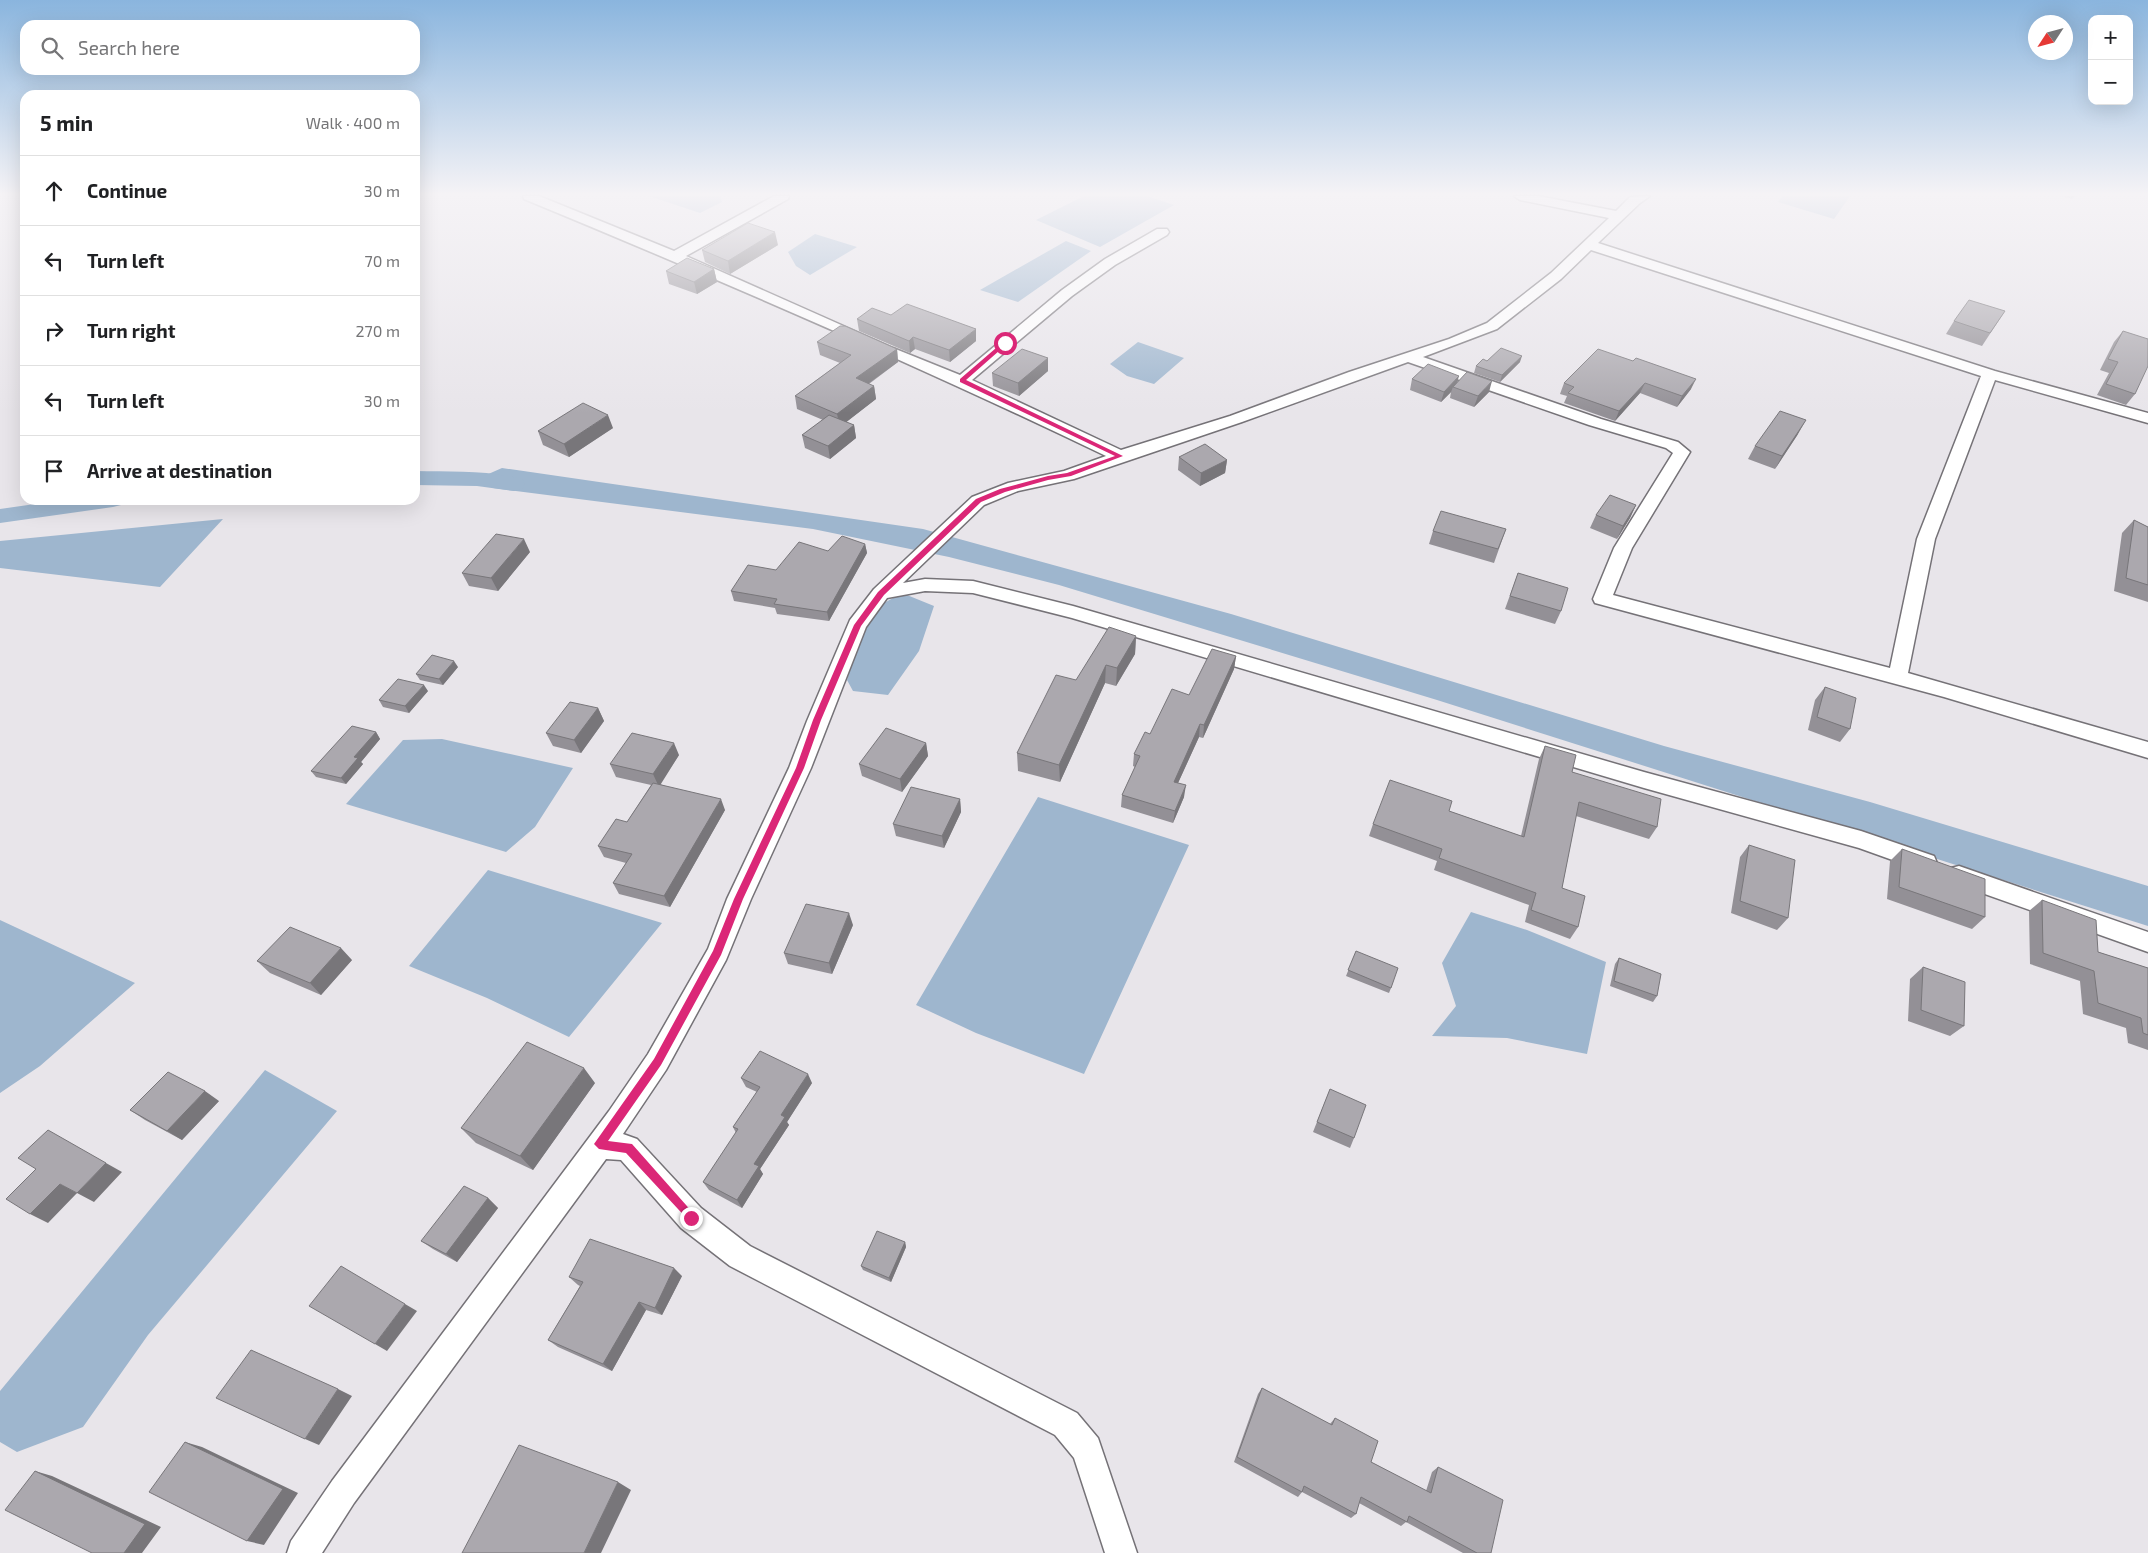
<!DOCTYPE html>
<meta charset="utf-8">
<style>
body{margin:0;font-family:"Exo 2",sans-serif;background:#f2f2f2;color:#202124}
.controls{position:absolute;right:15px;top:15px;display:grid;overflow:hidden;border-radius:10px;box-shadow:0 5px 20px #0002}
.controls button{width:45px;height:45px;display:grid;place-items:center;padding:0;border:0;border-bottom:1px solid #e0e0e0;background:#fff;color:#202124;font:25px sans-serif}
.compass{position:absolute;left:2028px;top:15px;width:45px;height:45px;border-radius:50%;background:#fff;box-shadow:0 5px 20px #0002;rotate:234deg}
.stop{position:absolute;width:15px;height:15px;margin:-11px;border:4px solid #db2777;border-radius:50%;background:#fff}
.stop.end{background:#db2777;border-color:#fff;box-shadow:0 1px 5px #0008}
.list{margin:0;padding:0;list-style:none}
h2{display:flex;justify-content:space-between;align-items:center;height:65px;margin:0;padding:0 20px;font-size:21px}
h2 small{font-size:16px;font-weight:400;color:#757577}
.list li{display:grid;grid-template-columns:32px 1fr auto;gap:15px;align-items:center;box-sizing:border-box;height:70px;padding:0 20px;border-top:1px solid #e0e0e0}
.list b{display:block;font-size:19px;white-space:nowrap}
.list em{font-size:16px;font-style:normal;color:#757577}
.icon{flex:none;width:28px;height:28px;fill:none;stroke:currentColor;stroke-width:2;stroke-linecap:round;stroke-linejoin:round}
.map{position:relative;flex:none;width:2148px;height:1553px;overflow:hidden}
.search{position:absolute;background:#fff;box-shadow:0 5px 20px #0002;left:20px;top:20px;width:400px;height:55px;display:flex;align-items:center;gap:12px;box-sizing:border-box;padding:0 18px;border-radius:15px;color:#757577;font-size:19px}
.panel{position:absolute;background:#fff;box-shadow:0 5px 20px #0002;left:20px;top:90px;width:400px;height:415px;border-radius:15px}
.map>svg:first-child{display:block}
.water{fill:#9eb6ce}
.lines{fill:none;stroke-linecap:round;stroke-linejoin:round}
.canal{fill:#9eb6ce;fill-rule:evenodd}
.street-casing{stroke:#757277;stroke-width:3}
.street{fill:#fff;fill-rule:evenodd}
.wall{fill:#939096}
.shaded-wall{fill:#78767a}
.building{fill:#aba8ae;stroke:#78767a}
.route{fill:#db2777}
</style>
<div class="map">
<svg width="2148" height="1553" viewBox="0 0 2148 1553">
<rect width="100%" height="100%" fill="#e8e5ea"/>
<path class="water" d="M649,196h71l2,6 -22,11z
M1084,196h63l27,9 -74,42 -64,-27z
M1783,196h67l-16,23 -56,-17z
M815,234l42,13 -47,28 -14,-9 -8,-14z
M1066,241l25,10 -73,51 -38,-12z
M1138,342l46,16 -30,26 -27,-8 -17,-12z
M502,468l421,61 308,85 433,132 206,56 278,84v40l-711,-226 -378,-115 -110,-28 -136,-28 -320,-41 -16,-9z
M223,519l-63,68 -160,-19v-27z
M902,593l32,13 -15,45 -31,44 -35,-4 -6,-11 19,-67z
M442,739l131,29 -38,59 -29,25 -160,-48 57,-64z
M1038,797l151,48 -105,229 -108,-41 -60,-28z
M488,870l174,53 -93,114 -82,-39 -78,-32z
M1471,912l56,18 79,32 -19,92 -80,-16 -75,-2 24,-30 -14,-43z
M0,920l135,63 -95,83 -40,27z
M265,1070l72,41 -189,224 -65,92 -66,25 -17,-10v-51z"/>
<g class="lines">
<path class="canal" d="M415,471c36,1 72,-1 107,8l3,5 -3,5 -8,2 -37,-5 -62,-1z
M63,500h61l-3,5 -8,2 -113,16v-14z"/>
<defs>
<path id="street" d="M523,196h16l135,55 100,-55h15l-1,3 -102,57 207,92 67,27 102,-85 43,-31 52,-30h10l2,3 -2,3 -52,30 -43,31 -100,84 149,70 109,-34 119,-44 100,-33 38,-16 64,-50 58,-55 -89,-18 -6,-4h24l78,15 14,-14 20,-1 -10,7 -42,40 397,128 153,42v10l-153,-43 -60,159 -27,134 240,69v16l-204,-61 -349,-94 -2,-4 21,-51 59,-95 -7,-5 -77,-23 -181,-63 -166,60 -168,57 -56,12 -34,14 -81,78 22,-4 48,2 100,25 571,166 217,59 73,25 3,7 -3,7 -8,2 -67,-24 -215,-60 -572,-170 -99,-25 -48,-2 -38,7 -21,29 -55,141 -60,131 -25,61 -60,110 -43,64 14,5 64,69 49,38 327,167 21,25 39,115h-32l-31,-95 -19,-23 -325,-169 -49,-38 -60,-68 -15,-1 -252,344 -32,50h-35l4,-12 41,-60 277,-370 39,-57 60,-105 19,-50 62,-131 18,-47 43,-101 24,-31 98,-92 36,-14 56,-12 42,-15c-191,-92 -386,-176 -582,-257zM1591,250l390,126 -64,163 -27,129 -277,-73 19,-47 58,-96 -12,-10 -77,-23 -178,-62 74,-28 64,-50z
M1959,866l189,66v20l-197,-70 -3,-7 3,-7z"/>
</defs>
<use href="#street" class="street-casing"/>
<use href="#street" class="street"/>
</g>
<path class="wall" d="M2061,196h14l-3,3z
M778,245l-48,29 -25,-12 -3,-12z
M714,269l3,13 -20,12 -28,-10 -3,-13z
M2005,311l-23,35 -36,-12 8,-13z
M891,315l85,26 -26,21 -35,-13 -5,4 -51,-22 -2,-12z
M2123,331l12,63 -9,11 -29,-10 12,-22 -9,-3 14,-28z
M817,342l80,7 1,13 -29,22 5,2 2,13 -30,23 8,3 2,13 -26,21 -25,-11 -3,-13 21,-15 -26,-11 -2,-13 45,-33 -20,-8z
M1598,349l93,40 -14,18 -37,-14 -25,28 -51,-18 3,-7 -7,-2 4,-11z
M1048,358v13l-29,25 -26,-10 -1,-13z
M1487,361l33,1 -20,20 -26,-9 2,-7z
M1412,379l46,2 31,11 -15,15 -24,-9 1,-6 -10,10 -31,-12z
M613,428l-44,29 -26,-12 -5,-14z
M1798,434l-23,35 -27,-10 7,-13z
M1179,457l48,3 -2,13 -25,13 -22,-16z
M1636,505l-6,13 -13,21 -27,-11 6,-13z
M2134,520l14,7v75l-34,-11 8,-58z
M1506,529l-12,34 -65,-19 4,-13z
M865,544l2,9 -38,68 -52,-7 -2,-6 -41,-7 -3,-10 45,-21 52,-19z
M530,552l-32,39 -29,-5 -7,-13z
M1518,573l43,38 -6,13 -50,-15z
M1136,636l-1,18 -19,32 -11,-3 -45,99 -42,-11 -1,-18 59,-73z
M1236,656l-2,13 -31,69 -4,-1 -21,46 6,14 -11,26 -52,-16 1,-12 13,-28 -2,-1 1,-12 16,-20 39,-39z
M458,667l-15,18 -23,-5 -4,-6z
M1825,687l25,42 -10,13 -32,-12 7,-30z
M428,691l-19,22 -26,-6 -4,-7z
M598,708l6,13 -23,32 -28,-7 -7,-13z
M376,732l4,7 -19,23 2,2 -17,20 -30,-7 -5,-6z
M926,743l2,13 -26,36 -40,-16 -3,-12z
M1545,746l27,26 85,55 -8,12 -73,-23 -14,72 16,39 -8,12 -45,-17 4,-17 -95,-35 3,-9 -68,-25 4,-12 76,-13 72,25 18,-77z
M679,755l-19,29 65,26 -55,97 -51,-13 -6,-11 13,-20 -22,-6 -6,-11 29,-24 24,-37 -35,-8 -6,-13z
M960,799l1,13 -17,36 -48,-12 -3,-12z
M1749,845l39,73 -11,12 -46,-17 9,-56z
M1902,849l83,68 -13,12 -85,-30 3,-38z
M2042,900l56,52 50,16v82l-20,-7 -2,-15 -43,-14 -3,-33 -50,-17 -1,-53z
M853,925l-21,49 -44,-10 -4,-11z
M1356,951l35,37 -2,5 -43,-17z
M1619,958l38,38 -4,6 -43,-16 5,-22z
M352,960l-31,35 -51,-22 -13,-12z
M1923,967l41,59 -14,10 -42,-15 2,-42z
M741,1078l71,5 -25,39 2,3 -29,44 3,5 -21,34 -33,-18 -6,-8 33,-49 -3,-6 24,-35 -11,-5z
M595,1083l-62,87 -57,-27 -15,-15z
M1330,1089l24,49 -4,10 -37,-16z
M219,1101l-37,39 -37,-20 -15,-10z
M488,1198l10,10 -41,54 -24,-13 -12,-8z
M905,1242l1,5 -15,35 -28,-12 -2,-4z
M682,1276l-20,39 -16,-5 -34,61 -54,-24 -10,-7 32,-54 -2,-1 -9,-8z
M1262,1388l68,36 5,-6 36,44 55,29 6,-19 6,-5 53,86h-28l-57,-31 -5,4 -42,-23 -3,11 -5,4 -49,-26 -4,5 -64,-35 24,-68z"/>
<path class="shaded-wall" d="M775,232l3,13 -48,29 -2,-13z
M714,269l3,13 -20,12 -3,-12z
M976,329v12l-26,21 -1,-12z
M913,337l2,12 -5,4 -1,-12z
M897,349l1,13 -40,29 -2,-13z
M1522,356l-2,6 -20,20 2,-7z
M1048,358v13l-29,25 -1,-13z
M1459,376l-3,10 -3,1 -2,5 -10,10 3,-10z
M1696,379l-5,10 -14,18 5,-11z
M1492,381l-3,11 -15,15 4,-11z
M1645,383l-5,10 -25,28 4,-10z
M874,386l2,13 -36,28 -3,-13z
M608,415l5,13 -44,29 -5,-13z
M1806,420l-8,14 -23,35 7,-13z
M854,425l2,13 -26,21 -2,-13z
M1227,460l-2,13 -25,13 1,-13z
M1636,505l-6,13 -13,21 6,-13z
M524,539l6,13 -32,39 -7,-13z
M865,544l2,9 -38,68 -2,-9z
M1136,636l-1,18 -19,32 1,-18z
M1236,656l-2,13 -31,69 1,-13z
M454,661l4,6 -15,18 -4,-6z
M1106,665l-1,18 -45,99 -1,-17z
M424,685l4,6 -19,22 -4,-7z
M598,708l6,13 -23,32 -7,-13z
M1200,724l-1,13 -26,57 1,-12z
M376,732l4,7 -19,23 2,2 -17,20 -5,-6 13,-21z
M674,743l5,12 -20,32 -6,-13z
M926,743l2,13 -26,36 -2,-13z
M1186,785l-2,12 -11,26 2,-12z
M721,799l4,11 -55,97 -6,-11z
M960,799l1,13 -17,36 -2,-12z
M849,913l4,12 -21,49 -3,-11z
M341,948l11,12 -31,35 -11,-12z
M584,1068l11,15 -62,87 -13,-14z
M808,1074l4,9 -25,39 2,3 -29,44 3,5 -21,34 -5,-8 17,-36 27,-49z
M205,1091l14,10 -37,39 -15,-9z
M106,1163l16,9 -28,30 -17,-9z
M60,1184l17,9 -29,30 -18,-9z
M488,1198l10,10 -41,54 -11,-8z
M905,1242l1,5 -15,35 -2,-4z
M674,1268l8,8 -20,39 -7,-7z
M639,1302l7,8 -34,61 -9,-7z
M405,1304l12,7 -30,40 -12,-7z
M338,1389l14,7 -33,49 -14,-6z
M185,1442l17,5 96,46 -34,52 -17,-4z
M35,1471l17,5 109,51 -19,26h-18z
M618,1482l13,8 -30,63h-17z"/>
<path class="building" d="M748,223l27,9 -47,29 -26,-11z
M687,258l27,11 -20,13 -28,-11z
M1969,300l36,11 -15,22 -36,-12z
M907,304l69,25 -27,21 -36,-13 -4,4 -52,-22 15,-11 19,7z
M840,326h5l52,23 -41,29 18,8 -37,28 -42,-18 56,-41 -34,-13z
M2123,331l25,8v27l-13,28 -29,-10 12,-22 -10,-3z
M1501,348l21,8 -20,19 -26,-9 7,-7 4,2z
M1022,349l26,9 -30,25 -26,-10z
M1598,349l35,12 3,-3 60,21 -14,17 -37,-13 -26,28 -51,-18 6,-6 -10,-4z
M1428,364l31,12 -15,16 -32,-13z
M1467,372l25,9 -14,15 -25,-9z
M583,403l25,12 -44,29 -26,-13z
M1780,411l26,9 -24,36 -27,-10z
M829,415l25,10 -26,21 -26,-11z
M1205,444l22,16 -26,13 -22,-16z
M1610,495l26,10 -13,21 -27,-11z
M1441,511l65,18 -8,20 -65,-18z
M2134,520l14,7v58l-22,-7z
M496,534l28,5 -33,39 -29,-5z
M842,536l23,8 -38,68 -53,-8 3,-5 -46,-8 17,-26 28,5 23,-28 29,9z
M1518,573l50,15 -7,23 -51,-15z
M1109,627l27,9 -19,32 -11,-3 -47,100 -42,-12 39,-78 20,5z
M1212,649l24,7 -32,69 -4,-1 -26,58 12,3 -11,26 -53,-16 18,-39 -6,-2 11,-22 5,2 22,-45 17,6z
M432,655l22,6 -15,18 -23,-5z
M398,679l26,6 -19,21 -26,-6z
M1825,687l31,11 -6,31 -33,-12z
M570,702l28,6 -24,32 -28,-7z
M352,726l24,6 -22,25 4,1 -17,20 -30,-7z
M886,728l40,15 -26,36 -41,-15z
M632,733l42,10 -21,31 -43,-10z
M1545,746l31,9 -4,17 89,27 -4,28 -78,-25 -17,86 23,8 -7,31 -47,-17 5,-17 -97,-35 3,-9 -69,-25 17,-44 62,21 -3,10 75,26z
M653,783l68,16 -57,97 -51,-13 19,-29 -34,-8 18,-27 11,3z
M911,787l49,12 -18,37 -49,-12z
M1749,845l46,15 -7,58 -48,-17z
M1902,849l83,30v38l-86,-30z
M2042,900l54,20 2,32 50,16v67l-5,-2 -2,-15 -43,-15 -4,-32 -51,-18z
M806,904l43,9 -20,50 -45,-10z
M290,927l51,21 -31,35 -53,-22z
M1356,951l42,17 -7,20 -43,-18z
M1619,958l42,16 -4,22 -43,-15z
M1923,967l42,15 -1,44 -43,-16z
M527,1042l57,26 -64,88 -59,-28z
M760,1051l48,23 -27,41 4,2 -31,47 5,2 -22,34 -34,-18 35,-53 -5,-2 27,-40 -19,-9z
M168,1072l37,19 -38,40 -37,-21z
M1330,1089l36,16 -12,33 -37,-16z
M48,1130l58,33 -29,30 -17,-9 -30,30 -24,-15 30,-30 -18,-11z
M464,1186l24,12 -42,56 -25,-13z
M877,1231l28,11 -16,36 -28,-12z
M590,1239l84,29 -19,40 -16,-6 -36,62 -55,-24 35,-58 -14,-5z
M341,1266l64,38 -30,40 -66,-38z
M251,1350l87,39 -33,50 -89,-41z
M1262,1388l70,37 3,-7 43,23 -7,21 60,31 7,-26 65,33 -12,53h-14l-68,-37 -2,6 -46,-25 -5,17 -52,-28 -2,6 -65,-35z
M185,1442l98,47 -36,52 -98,-49z
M519,1445l99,37 -34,71h-122z
M35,1471l110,53 -21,29h-32l-87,-43z"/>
<linearGradient id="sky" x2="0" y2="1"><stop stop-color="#8ab5de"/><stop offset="0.47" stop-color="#f5f3f6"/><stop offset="1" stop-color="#f5f3f6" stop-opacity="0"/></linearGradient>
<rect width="2148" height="413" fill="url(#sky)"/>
<path class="route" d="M1003,342l5,1 -42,37 157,76 -52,20 -23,4 -43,12 -24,10 -97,93 -23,31 -40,94 -17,48 -61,131 -22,56 -60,110 -53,76 24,3 62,70 2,4 -5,5 -65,-70 -27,-4 -5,-5 60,-85 59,-108 21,-52 62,-131 17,-48 41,-95 24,-33 98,-93 24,-10 48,-13 19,-3 48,-17 -155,-74v-3z"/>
</svg>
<div class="controls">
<button>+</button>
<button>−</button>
</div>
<svg class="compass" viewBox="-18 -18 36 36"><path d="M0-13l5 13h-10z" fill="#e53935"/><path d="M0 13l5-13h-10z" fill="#757577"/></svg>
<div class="stop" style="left:1005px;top:343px"></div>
<div class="stop end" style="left:691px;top:1218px"></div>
<div class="search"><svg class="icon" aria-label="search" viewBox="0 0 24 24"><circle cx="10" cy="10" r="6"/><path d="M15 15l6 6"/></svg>Search here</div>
<section class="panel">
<h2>5 min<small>Walk · 400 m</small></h2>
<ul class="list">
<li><svg class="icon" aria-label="ahead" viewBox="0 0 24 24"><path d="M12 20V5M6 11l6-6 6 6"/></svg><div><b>Continue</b></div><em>30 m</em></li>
<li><svg class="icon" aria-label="left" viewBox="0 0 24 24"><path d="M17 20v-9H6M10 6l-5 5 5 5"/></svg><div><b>Turn left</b></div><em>70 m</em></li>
<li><svg class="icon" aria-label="right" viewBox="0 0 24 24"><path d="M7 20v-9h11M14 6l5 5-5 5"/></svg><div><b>Turn right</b></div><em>270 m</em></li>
<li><svg class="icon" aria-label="left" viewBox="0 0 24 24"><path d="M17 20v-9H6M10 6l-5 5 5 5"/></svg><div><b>Turn left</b></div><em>30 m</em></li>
<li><svg class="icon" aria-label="arrive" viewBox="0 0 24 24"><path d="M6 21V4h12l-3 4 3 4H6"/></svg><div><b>Arrive at destination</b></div></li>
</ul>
</section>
</div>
